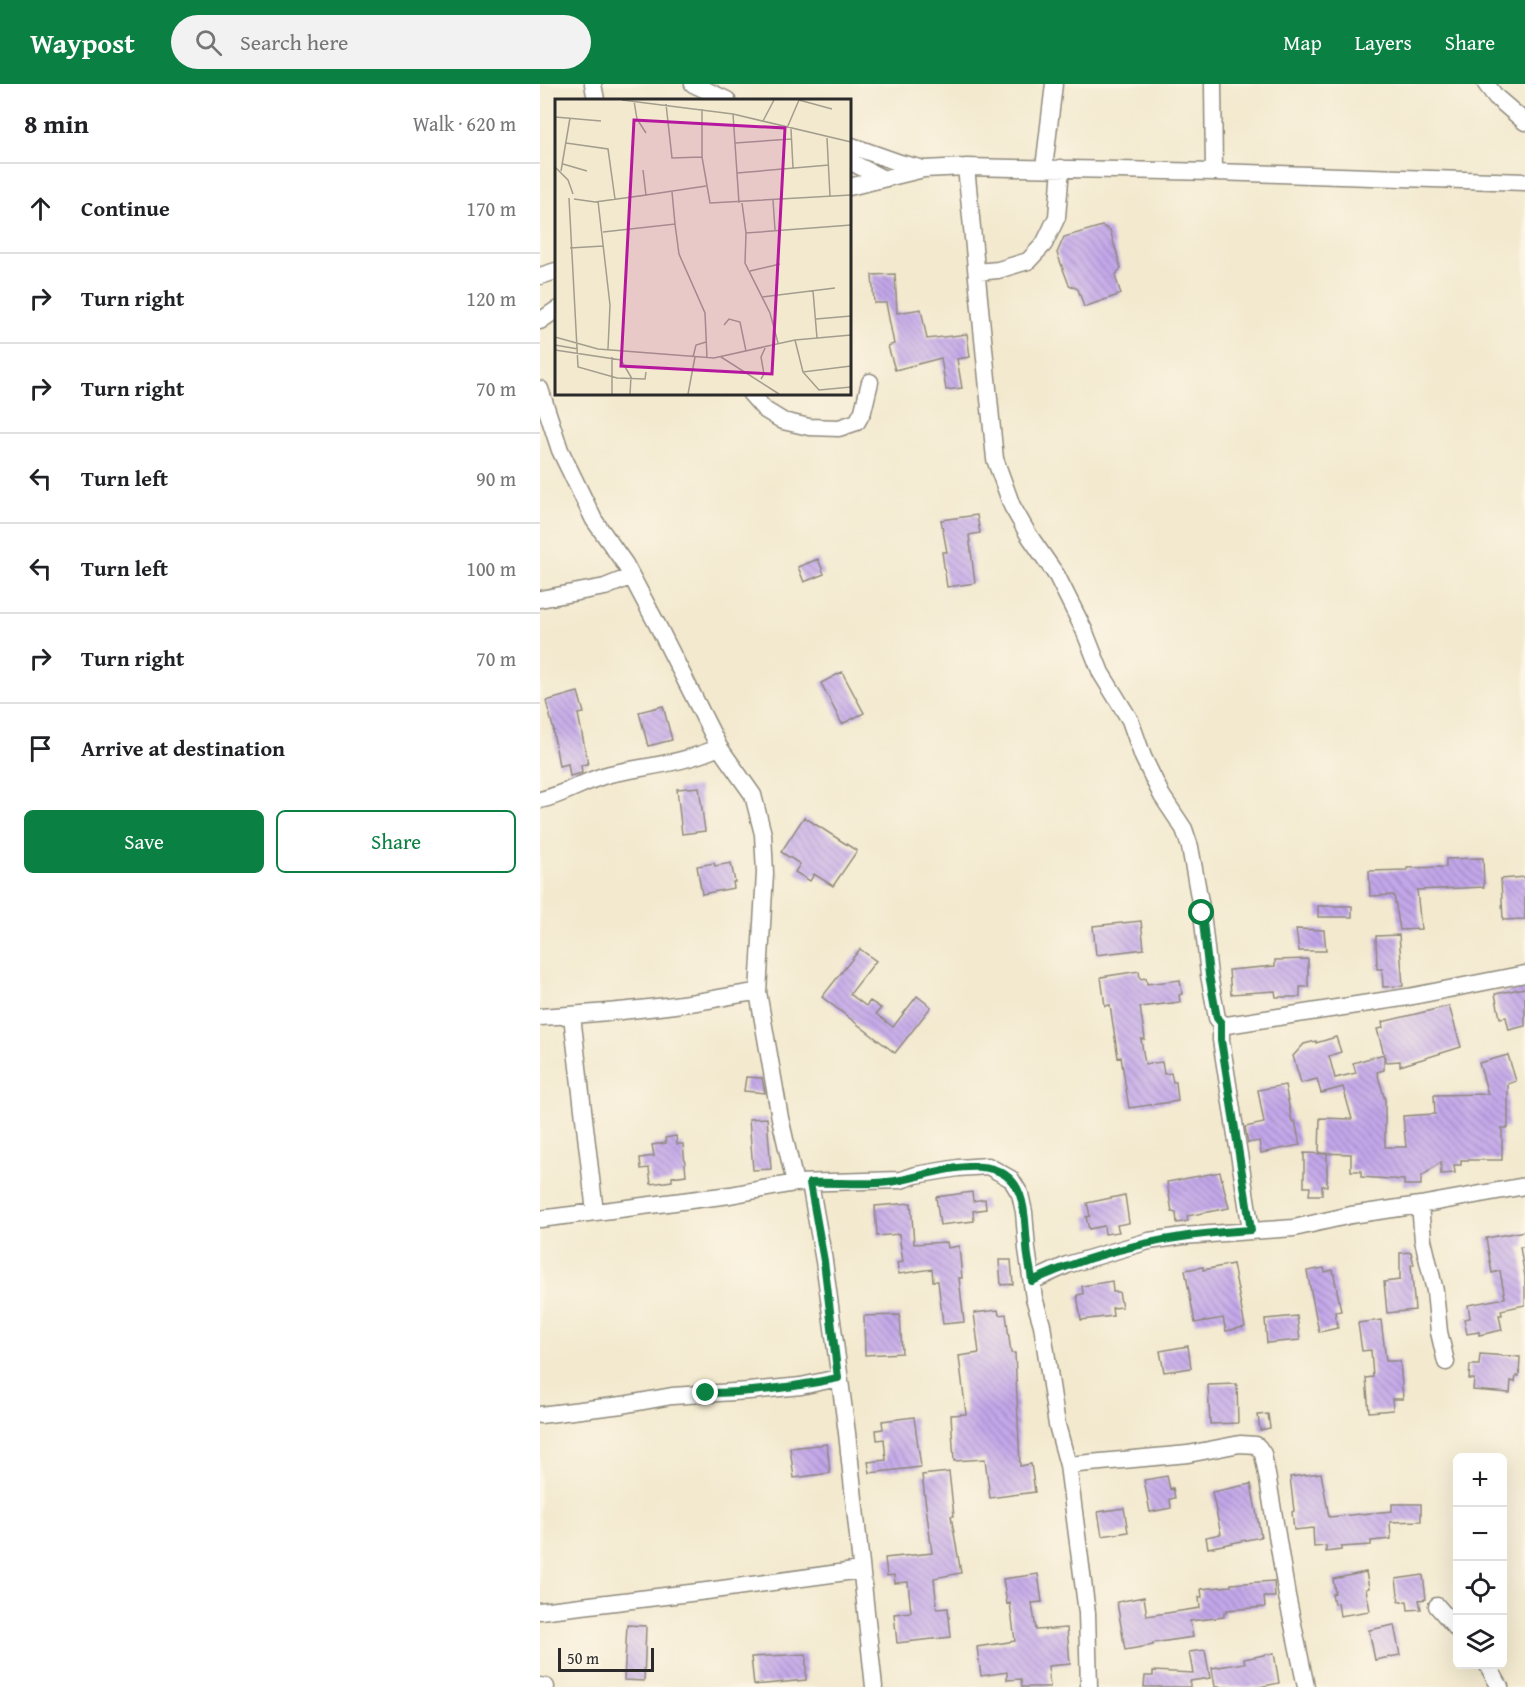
<!DOCTYPE html>
<meta charset="utf-8">
<style>
body{margin:0;font-family:"Gentium Book Plus",serif;background:#f2f2f2;color:#202124}
.controls{position:absolute;right:18px;bottom:18px;display:grid;overflow:hidden;border-radius:9px;box-shadow:0 6px 24px #0002}
.controls button{width:54px;height:54px;display:grid;place-items:center;padding:0;border:0;border-bottom:2px solid #e0e0e0;background:#fff;color:#202124;font:30px sans-serif}
.scale{position:absolute;left:18px;bottom:15px;width:96px;box-sizing:border-box;padding-left:6px;border:3px solid #2b2b2b;border-top:0;font-size:16px;line-height:21px;white-space:nowrap;color:#2b2b2b;-webkit-text-stroke:4px #fcf5e5;paint-order:stroke}
.stop{position:absolute;width:18px;height:18px;margin:-14px;border:4px solid #0b8043;border-radius:50%;background:#fff}
.stop.end{background:#0b8043;border-color:#fff;box-shadow:0 2px 6px #0008}
.list{margin:0;padding:0;list-style:none}
h2{display:flex;justify-content:space-between;align-items:center;height:78px;margin:0;padding:0 24px;font-size:26px}
h2 small{font-size:20px;font-weight:400;color:#757577}
.list li{display:grid;grid-template-columns:39px 1fr auto;gap:18px;align-items:center;box-sizing:border-box;height:90px;padding:0 24px;border-top:2px solid #e0e0e0}
.list b{display:block;font-size:22px;white-space:nowrap}
.list em{font-size:20px;font-style:normal;color:#757577}
.actions{display:flex;gap:12px;padding:18px 24px}
.actions a{flex:1;padding:14px 0;border:2px solid #0b8043;border-radius:9px;text-align:center;font-size:21px;color:#0b8043}
.actions .main{background:#0b8043;color:#fff}
.icon{flex:none;width:33px;height:33px;fill:none;stroke:currentColor;stroke-width:2;stroke-linecap:round;stroke-linejoin:round}
.map{position:relative;flex:none;width:985px;height:1603px;overflow:hidden}
header{display:flex;align-items:center;gap:36px;box-sizing:border-box;height:84px;padding:0 30px;background:#0b8043;color:#fff}
header strong{font-size:28px}
nav{display:flex;gap:33px;margin-inline-start:auto;font-size:21px}
.search{width:420px;height:54px;background:#f2f2f2;display:flex;align-items:center;gap:15px;box-sizing:border-box;padding:0 21px;border-radius:33px;color:#757577;font-size:22px}
main{display:flex}
aside{flex:1;background:#fff}
.map>svg:first-child{display:block}
.building{fill:url(#building-back-hatch)}
.lines{fill:none;stroke-linecap:round;stroke-linejoin:round}
.minor-casing{stroke:#8f8a7d;stroke-width:19}
.minor{stroke:#fff;stroke-width:16}
.route{stroke:#0b8043;stroke-width:8}
.inset-road{fill:none;stroke:#a39d8d;stroke-width:1.5}
.view{fill:#b5179e;fill-opacity:0.15;stroke:#b5179e;stroke-width:3}
.inset-edge{fill:none;stroke:#2b2b2b;stroke-width:3}
</style>
<header>
<strong>Waypost</strong>
<div class="search"><svg class="icon" aria-label="search" viewBox="0 0 24 24"><circle cx="10" cy="10" r="6"/><path d="M15 15l6 6"/></svg>Search here</div>
<nav><a>Map</a><a>Layers</a><a>Share</a></nav>
</header>
<main>
<aside>
<h2>8 min<small>Walk · 620 m</small></h2>
<ul class="list">
<li><svg class="icon" aria-label="ahead" viewBox="0 0 24 24"><path d="M12 20V5M6 11l6-6 6 6"/></svg><div><b>Continue</b></div><em>170 m</em></li>
<li><svg class="icon" aria-label="right" viewBox="0 0 24 24"><path d="M7 20v-9h11M14 6l5 5-5 5"/></svg><div><b>Turn right</b></div><em>120 m</em></li>
<li><svg class="icon" aria-label="right" viewBox="0 0 24 24"><path d="M7 20v-9h11M14 6l5 5-5 5"/></svg><div><b>Turn right</b></div><em>70 m</em></li>
<li><svg class="icon" aria-label="left" viewBox="0 0 24 24"><path d="M17 20v-9H6M10 6l-5 5 5 5"/></svg><div><b>Turn left</b></div><em>90 m</em></li>
<li><svg class="icon" aria-label="left" viewBox="0 0 24 24"><path d="M17 20v-9H6M10 6l-5 5 5 5"/></svg><div><b>Turn left</b></div><em>100 m</em></li>
<li><svg class="icon" aria-label="right" viewBox="0 0 24 24"><path d="M7 20v-9h11M14 6l5 5-5 5"/></svg><div><b>Turn right</b></div><em>70 m</em></li>
<li><svg class="icon" aria-label="arrive" viewBox="0 0 24 24"><path d="M6 21V4h12l-3 4 3 4H6"/></svg><div><b>Arrive at destination</b></div></li>
</ul>
<div class="actions"><a class="main">Save</a><a>Share</a></div>
</aside>
<div class="map">
<svg width="985" height="1603" viewBox="0 0 985 1603">
<defs>
<pattern id="building-back-hatch" width="6" height="6" patternUnits="userSpaceOnUse" patternTransform="scale(1.5)"><rect width="6" height="6" fill="#c3a7ea"/><path d="M-1 5l2 2M0 0l6 6M5-1l2 2" fill="none" stroke="#9f88be"/></pattern>
</defs>
<rect width="100%" height="100%" fill="#fcf5e5"/>
<filter id="ink" filterUnits="userSpaceOnUse"><feTurbulence type="fractalNoise" baseFrequency=".0167" numOctaves="2"/><feDisplacementMap in="SourceGraphic" scale="12" xChannelSelector="R" yChannelSelector="G"/><feConvolveMatrix kernelMatrix="1 2 1 2 8 2 1 2 1" color-interpolation-filters="sRGB"/></filter>
<filter id="wash" filterUnits="userSpaceOnUse"><feTurbulence type="fractalNoise" baseFrequency=".008" numOctaves="4" result="noise"/><feDisplacementMap in="SourceGraphic" scale="24" xChannelSelector="R" yChannelSelector="G"/><feGaussianBlur stdDeviation="1.35" result="paint"/><feColorMatrix in="noise" values="0 0 0 0 0 0 0 0 0 0 0 0 0 0 0 0 0 1.4 0 .05"/><feComposite in="paint" operator="in"/></filter>
<g filter="url(#wash)">
<rect width="100%" height="100%" fill="#f3e9cf"/>
<g id="blocks">
<path class="building" d="M562,142l8,4 11,38 -6,8 6,18 -37,13 -6,-18 -9,-4 -12,-32 7,-16z
M355,190l2,39 24,-4 6,30 40,-5 3,23 -13,2 5,29 -16,2 -5,-32 -46,12 -7,-24 6,-2 -8,-41h-12l-2,-28z
M437,431l3,18 -11,2 6,48 -28,4 -5,-35h5l-6,-32z
M278,475l6,15 -20,8 -6,-15z
M302,588l22,41 -22,11 -21,-41z
M38,608l6,21 -6,1 10,50 -7,1 1,8 -12,3 -2,-12 -9,2 -6,-35h1l-8,-30z
M123,622l9,34 -24,6 -9,-34z
M159,703l6,44 -23,3 -5,-45z
M264,733l53,34 -24,35 -19,-12 -4,7 -15,-9 5,-8 -19,-12z
M943,774l1,29 -67,3 4,39 -21,1 -6,-35 -24,1 -1,-25 38,-1v-2l39,-1v-8z
M174,779l1,3 16,-3 4,19h-2l1,6 -32,6 -5,-28z
M985,793v42l-22,1 -2,-41z
M778,822h34v11h-34z
M601,837l3,28 -48,6 -3,-29z
M756,845l28,1 2,21h-27z
M859,851l4,51 -20,1 -1,-18h-5l-1,-33z
M320,865l16,12 -26,33 16,12 4,-5 11,7 -5,6 17,13 24,-31 14,11 -36,46 -73,-56z
M768,875v28h-8v10h-24l-1,-6 -44,3 -2,-24 46,-4v-6z
M599,887l1,8 6,-1 1,6 33,-4 2,14 -3,1 1,7 -40,5 5,32h-4l4,25 17,-2 2,12 7,-1 2,9h3l2,19 -49,7 -8,-51 -3,1 -8,-53 -5,1 -4,-29z
M985,904v38l-16,4 -3,-13 -6,1 -5,-24z
M909,922l12,41 -61,19v-5l-14,1 -9,-33 6,-1 -1,-6z
M796,953l5,15 -12,4 6,22 21,-5 -3,-10 31,-9v16l-7,2 8,28v47h21l-3,-31 32,-2 -1,-19 54,-1 -9,-31 29,-8 8,26 -8,3v44h-6v32h-41v5h-7l1,8 -14,1v-12l-20,15v8h-17v-5l-43,-3v-6h-10v-17l-32,-1 1,-35 32,1 -9,-32 -22,6 -4,-14 -16,4 -8,-27 11,-12 12,-3v2z
M206,993l16,1 3,15 -21,-2z
M745,1001l7,37 3,-1 5,24 -39,8 -2,-12 -11,2 -3,-16 19,-4 -6,-33z
M227,1034l4,51 -18,1 -4,-51z
M136,1052l1,8h6l3,31 -14,2v4l-21,3 -2,-16 -8,1 -1,-11 14,-2 -2,-11 14,-2 -1,-5z
M764,1069l23,1v32h-5v9h-13l1,-8h-6z
M680,1088l9,36 -42,8 1,5 -11,2 -1,-10 -4,-1 -5,-30z
M432,1108l1,9 12,-2 1,10 -13,2 1,10 -34,4 -4,-28z
M585,1111l4,28 -12,2 2,7 -14,2 -1,-8 -15,3 -3,-12 4,-1 -3,-13z
M371,1119l3,41 33,-2 1,6 11,-2 3,32h-3l5,44 -21,2 -5,-43h-5l-1,-12 -33,5 -2,-11 6,-1 -4,-28 -22,2 -2,-30z
M985,1147v16h-5l5,30v28l-24,5 1,5h-3l3,15 -23,5v-3l-12,2 -3,-15 6,-1 -2,-13 37,-7 -5,-27 -8,2 -6,-35z
M871,1168l3,13h-3l4,45 -28,3 -3,-31 16,-2v-27z
M459,1176h12l2,24 -12,1z
M693,1180l12,63 -19,4 -3,-13 -28,5 -10,-53 18,-3v3z
M784,1184l1,4 8,-2 8,41 -6,1 3,16 -19,4 -12,-61z
M572,1197l1,11h6l3,15 -10,1 1,8 -32,4 -4,-25 6,-1 -1,-8z
M458,1226l1,5 7,-1 5,39h4l5,113 11,-2 4,28 -45,6 -5,-39 -31,2 -3,-46 15,-1 -7,-58 20,-3 -5,-40z
M360,1231l2,38 -37,2 -1,-39z
M757,1232l3,24 -33,3 -2,-24z
M841,1236l5,41h14l3,38h-11l1,11 -24,2 -3,-34 7,-1 -2,-27 -9,1 -4,-28z
M648,1262l3,22 -27,4 -4,-21z
M940,1270l40,3 -1,19h-3l-1,6 -4,-1 -1,12 -37,-3 1,-11h-5l1,-14h9z
M697,1300l1,39 -28,1 -2,-39z
M728,1330l2,14 -10,2 -2,-15z
M374,1333l7,50 -51,6 -2,-11 18,-2 -2,-21 -7,1 -1,-10 7,-1 -1,-8z
M287,1360l3,29 -36,5 -4,-30z
M409,1388l5,44h-3l10,57 -27,5 3,31 11,-1 3,29 -54,6 -3,-29 17,-2 -3,-30 -13,1 -1,-8 -7,1 -2,-18 47,-5 -10,-78z
M781,1389l8,44 63,-6v-7h29v17l-31,1 1,17 -20,2v4l-30,2v3l-15,2v-6l-12,1 -1,-19 -19,2 -2,-18 2,-1 -4,-34z
M627,1392l3,13 3,-1 2,10 -5,1 1,9 -21,4 -6,-32z
M711,1400l10,53 -53,11 -2,-11 15,-3 -9,-42z
M584,1424l4,24 -26,4 -4,-24z
M826,1488l3,16 -3,1 4,22 -30,5 -2,-13 -4,1 -2,-10 3,-1 -2,-14z
M498,1490l4,28 -10,1 4,27 31,-2 3,36 -22,2 2,21h-28l-1,-8 -14,1v-8l-26,4 -4,-29 38,-6 -5,-38 -3,1 -4,-25z
M883,1491l3,24 -7,1 2,9 -13,1 -1,-9 -8,1 -3,-23z
M734,1497l1,16h-11l1,10 -38,3v2h-3v5l-34,4 3,16 -40,6v2l-28,5 -8,-48 27,-5 3,19 53,-8 -1,-11h3l-1,-8 30,-3v-2z
M87,1541l19,1 -2,55 -20,-1z
M854,1541l6,30 -25,5 -6,-30z
M665,1566l5,28 -20,3v6h-46l1,-11h8v-5l40,2 -4,-21z
M734,1569l5,30 -20,4h-44l-3,-19 33,-5 -1,-4z
M266,1570v26l-52,5 -3,-28z"/>
</g>
</g>
<g filter="url(#ink)">
<use href="#blocks" fill-opacity="0" stroke="#8f8a7d" stroke-width="1.5"/>
<g class="lines">
<defs>
<path id="minor" d="M53,0l3,16
M153,0l34,16
M673,0l1,88
M946,0l10,13 29,25
M309,61l51,18 20,5
M309,77l33,17
M426,83l29,292 17,47 16,28 29,42 27,54 17,43 29,47 13,37 19,39 22,33 6,18 12,66 7,62 8,43 4,5 6,2 181,-28 117,-23
M504,84l10,-84
M309,103l75,-18 42,-2 248,5 311,10
M437,188l21,-2 30,-9 16,-17 13,-27 4,-49
M0,192l16,-5
M0,237l16,-11
M0,305l20,61 34,70 31,44 35,66 59,117 34,48 10,39 2,39 -7,119
M210,309l15,17 18,11 26,6 30,1 18,-6 6,-11 7,-29
M0,515l65,-12 25,-10
M0,716c25,-5 45,-20 70,-26 37,-8 75,-11 109,-27
M32,932l23,196
M0,933c50,-3 100,-7 149,-14 23,-3 46,-9 69,-11l22,126 15,65
M681,939v17l30,190
M270,1099l14,78 23,172 27,254
M0,1135l190,-24 65,-12 106,-3 15,-5 42,-7 30,-2 23,13 9,15 4,18 3,37 7,49 8,27 15,100 11,40 19,148 2,74
M492,1197l35,-16 82,-24 34,-5 111,-8 57,-13 69,-10
M906,1278l-7,-30 -4,-41 -12,-51 -3,-35 105,-19
M0,1331l82,-10 50,-9 77,-5 52,-5 37,-8
M528,1381l120,-11 52,-10 16,1 3,3 4,6 5,26 19,116 19,91
M897,1522l21,24
M0,1527l167,-20 154,-21
M947,1580l13,23
M0,1602l6,1"/>
</defs>
<use href="#minor" class="minor-casing"/>
<use href="#minor" class="minor"/>
</g>
</g>
<g class="lines" filter="url(#ink)">
<path class="route" d="M166,1309c44,0 89,-6 132,-15l-14,-117 -14,-78c29,-1 63,3 91,-3 36,-7 102,-33 119,15 6,15 5,33 7,50 0,12 4,24 5,36 69,-32 142,-47 219,-51l-30,-190v-17l-4,-5 -8,-43 -7,-62"/>
</g>
<g transform="translate(15 15)">
<rect width="296" height="296" fill="#f3e9cf"/>
<path class="inset-road" d="M67,1l111,14 118,28M244,1l33,9M79,2l3,18 9,14M111,5l6,54 30,-1M147,10v48l8,46 141,-8M178,15l6,89M0,18l46,4M208,22l11,-21M232,29l12,-28M236,30l2,39M272,39l3,58M11,44l42,6 7,50M180,44l56,-4M8,65l24,7M0,68l13,13 5,14M6,72l9,-53M182,74l92,-8M117,93l3,32M91,96l60,-9M14,99l9,169 39,11 28,1 1,-7M19,100l21,3 51,-7 -3,-25M218,101l2,30M43,102l12,104 -2,44M187,104l4,30 105,-8M48,133l72,-8 4,30 26,59 2,45M191,134l-1,30 25,50 8,30M15,149l33,-2M195,172l30,-7M258,192l4,47M207,198l73,-9M261,220l35,-3M169,226l5,-6 11,3 6,29M0,238l43,12 116,9 81,-18 56,-5M240,241l8,32 48,-6M0,246l23,4M0,251l66,10 10,17 -1,17M57,258v37M138,258l3,-12 10,-3M166,258l58,37M248,273l16,18 32,-3M206,280l3,-5 -3,-17 5,-11M133,295l7,-37"/>
<path class="view" d="M79,21l151,8 -13,246 -151,-8z"/>
<rect width="296" height="296" class="inset-edge"/>
</g>
</svg>
<div class="controls">
<button>+</button>
<button>−</button>
<button><svg class="icon" aria-label="locate" viewBox="0 0 24 24"><circle cx="12" cy="12" r="6"/><path d="M12 2v4M12 18v4M2 12h4M18 12h4"/></svg></button>
<button><svg class="icon" aria-label="layers" viewBox="0 0 24 24"><path d="M12 4l9 5-9 5-9-5zM3 14l9 5 9-5"/></svg></button>
</div>
<div class="scale">50 m</div>
<div class="stop" style="left:662px;top:829px"></div>
<div class="stop end" style="left:166px;top:1309px"></div>
</div>
</main>
